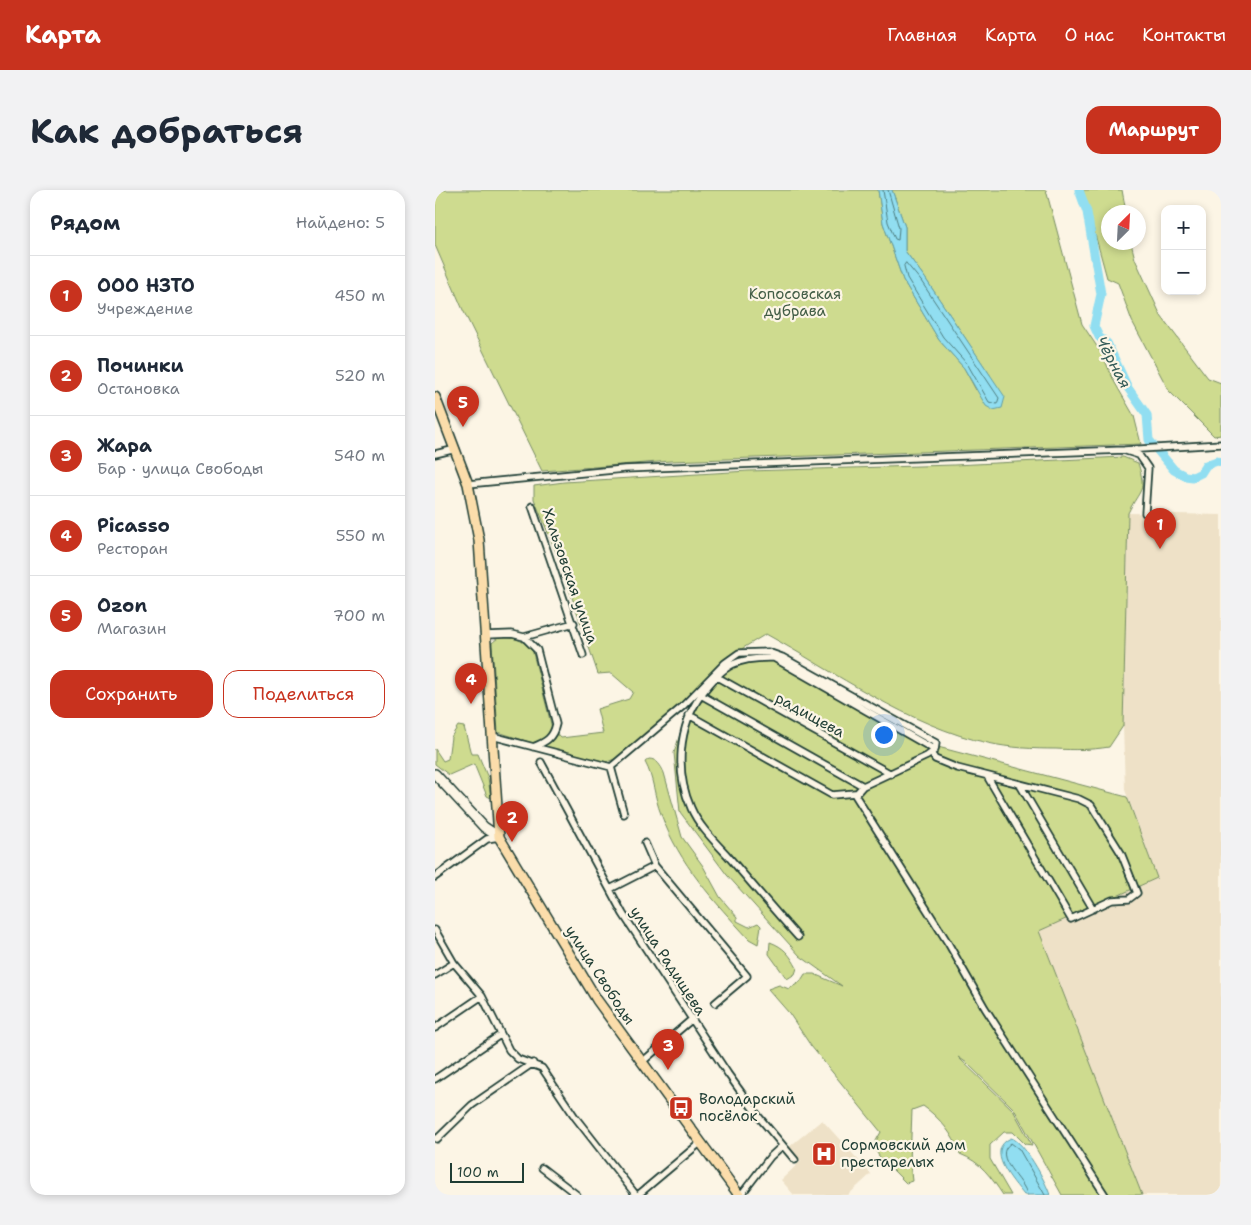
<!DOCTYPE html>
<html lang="ru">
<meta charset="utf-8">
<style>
body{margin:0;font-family:"Shantell Sans",sans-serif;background:#f2f2f3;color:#1f2937}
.controls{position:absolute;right:15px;top:15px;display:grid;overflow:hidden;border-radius:10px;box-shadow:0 2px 8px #0003}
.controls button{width:45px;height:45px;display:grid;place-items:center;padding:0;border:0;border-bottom:1px solid #e0e1e3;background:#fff;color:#1f2937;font:25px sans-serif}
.compass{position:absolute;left:666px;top:15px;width:45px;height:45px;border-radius:50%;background:#fff;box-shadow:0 2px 8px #0003;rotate:24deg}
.scale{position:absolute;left:15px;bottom:12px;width:74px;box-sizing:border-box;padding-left:5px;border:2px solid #1f3d34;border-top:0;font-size:14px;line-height:18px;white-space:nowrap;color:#1f3d34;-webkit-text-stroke:4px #fcf5e5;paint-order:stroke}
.you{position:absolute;left:448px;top:544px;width:18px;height:18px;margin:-12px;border:4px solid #fff;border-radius:50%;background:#1a73e8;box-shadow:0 0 0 8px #1a73e833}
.badge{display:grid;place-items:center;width:32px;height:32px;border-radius:50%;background:#c8321e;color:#fff;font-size:16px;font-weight:700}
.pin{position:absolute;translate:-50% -41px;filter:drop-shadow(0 1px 2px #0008)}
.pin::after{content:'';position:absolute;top:26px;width:18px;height:15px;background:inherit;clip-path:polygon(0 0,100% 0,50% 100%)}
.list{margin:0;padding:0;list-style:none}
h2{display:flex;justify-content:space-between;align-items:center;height:65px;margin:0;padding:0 20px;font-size:21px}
h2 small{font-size:16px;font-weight:400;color:#747a83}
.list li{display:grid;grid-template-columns:32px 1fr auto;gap:15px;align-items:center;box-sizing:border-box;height:80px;padding:0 20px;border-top:1px solid #e0e1e3}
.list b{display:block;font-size:19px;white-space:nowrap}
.list p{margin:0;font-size:16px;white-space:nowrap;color:#747a83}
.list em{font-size:16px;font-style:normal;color:#747a83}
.actions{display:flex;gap:10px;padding:15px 20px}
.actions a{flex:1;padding:11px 0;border:1px solid #c8321e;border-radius:15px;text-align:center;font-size:18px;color:#c8321e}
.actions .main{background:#c8321e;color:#fff}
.map{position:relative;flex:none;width:786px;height:1005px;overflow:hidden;border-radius:15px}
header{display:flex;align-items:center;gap:30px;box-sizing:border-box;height:70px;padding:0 25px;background:#c8321e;color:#fff}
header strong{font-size:24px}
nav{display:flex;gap:28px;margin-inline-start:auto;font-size:18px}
.intro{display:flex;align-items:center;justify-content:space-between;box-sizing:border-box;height:120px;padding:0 30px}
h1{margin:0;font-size:35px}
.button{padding:12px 22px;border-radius:15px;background:#c8321e;color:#fff;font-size:18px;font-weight:700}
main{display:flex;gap:30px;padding:0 30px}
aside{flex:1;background:#fff;border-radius:15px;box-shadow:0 2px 8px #0003}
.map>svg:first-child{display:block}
.built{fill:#eee1c7}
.green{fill:#cedb8f;stroke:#768c62}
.water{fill:#91def1;stroke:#639ea5}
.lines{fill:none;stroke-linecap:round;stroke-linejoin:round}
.shore{stroke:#4d7d80;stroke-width:1}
.river{stroke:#91def1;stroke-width:9}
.street-casing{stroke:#1f3d34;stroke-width:9}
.secondary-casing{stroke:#1f3d34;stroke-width:12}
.primary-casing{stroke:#1f3d34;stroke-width:12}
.street{stroke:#fcf5e5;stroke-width:5.5}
.secondary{stroke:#fcf5e5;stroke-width:9}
.primary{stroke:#fbddab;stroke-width:9}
.labels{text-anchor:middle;stroke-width:4.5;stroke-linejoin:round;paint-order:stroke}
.park-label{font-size:15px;fill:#425d46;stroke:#fcf5e5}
.street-label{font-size:15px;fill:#1f3d34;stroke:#fcf5e5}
.poi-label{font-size:15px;fill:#1f3d34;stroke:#fcf5e5;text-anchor:start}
.water-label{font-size:16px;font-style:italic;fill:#365d5a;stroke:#fcf5e5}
</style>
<header>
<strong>Карта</strong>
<nav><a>Главная</a><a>Карта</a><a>О нас</a><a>Контакты</a></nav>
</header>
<div class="intro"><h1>Как добраться</h1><a class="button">Маршрут</a></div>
<main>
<aside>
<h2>Рядом<small>Найдено: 5</small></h2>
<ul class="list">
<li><span class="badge">1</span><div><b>ООО НЗТО</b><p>Учреждение</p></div><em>450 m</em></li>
<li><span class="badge">2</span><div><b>Починки</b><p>Остановка</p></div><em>520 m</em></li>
<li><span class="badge">3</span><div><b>Жара</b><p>Бар · улица Свободы</p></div><em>540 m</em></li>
<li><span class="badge">4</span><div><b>Picasso</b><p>Ресторан</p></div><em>550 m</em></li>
<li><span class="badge">5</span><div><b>Ozon</b><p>Магазин</p></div><em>700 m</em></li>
</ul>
<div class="actions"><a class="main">Сохранить</a><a>Поделиться</a></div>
</aside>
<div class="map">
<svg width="786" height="1005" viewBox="0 0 786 1005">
<rect width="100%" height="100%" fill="#fcf5e5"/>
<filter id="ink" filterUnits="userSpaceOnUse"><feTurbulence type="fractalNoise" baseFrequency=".02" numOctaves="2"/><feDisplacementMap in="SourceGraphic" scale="10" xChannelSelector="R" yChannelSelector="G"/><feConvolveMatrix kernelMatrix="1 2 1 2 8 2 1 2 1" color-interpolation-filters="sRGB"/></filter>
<g filter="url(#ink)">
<path class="built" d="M693,323l93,2v680h-79l-103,-264 118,-53 -32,-88 -2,-64z
M387,930l49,54 -23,21h-54l-13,-15 20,-19 -12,-14z"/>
<path class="green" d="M0,0h443l5,33 20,57 36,60 25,28 12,22 14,-15 -65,-97 -20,-27v-24l-13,-37h154l36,134 20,30 13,29 19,33 7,28 -470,17 -129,10 -79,-161 -28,-65z
M648,0h39l4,22h-17v30l22,1 4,16 26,57 47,62 13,5v52l-7,1 -45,-45 -37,-70 -14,-38 -11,-5z
M688,267l15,6c9,30 2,25 -10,50l-5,213 -14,21c-18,3 -35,3 -53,2 -22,0 -46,-1 -68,-6 -77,-16 -155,-72 -222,-109l-41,25 -53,52 -55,47 -10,4 -59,-14 -50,-16 -6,-89 7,-6c14,0 22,2 33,12l20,79 9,10 42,-5 -6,-24 32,-10 4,-7 -22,-19 -13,1 -39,-115 -25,-60v-13l30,-4 184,-11 206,-6z
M313,465h24l166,92 189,50 30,81 -118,53 103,264h-80l-48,-86 -47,-46 -9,-6 55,53 19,35 -7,-1 -12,-12h-9l-14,13v14l21,36h-8c-12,-18 -22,-33 -43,-41 -7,-20 -20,-36 -37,-48l-11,4 -2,53 2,18 -6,2 -27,-27 -6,-10 8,-14 -70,-86 -22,-33 -21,-24 11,-4 10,4 11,-7 5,-8h9l28,12 -42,-30 -73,-81 -47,-63 -6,-59 15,-47 23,-30 17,-13z
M23,536l6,1 7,27h7l10,24 3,20 -4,-2 -13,-32 -25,11 -14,-11v-15l8,12 5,-2 3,-22z
M214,569c8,0 12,7 15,14l18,64 21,29 17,31 17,20v4l12,6 9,-4 3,3 -3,18 -9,-5c-35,-38 -70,-75 -88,-125 -7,-17 -7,-36 -16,-52z
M335,752c14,5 20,13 27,26l-2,6 -8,5 -18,-25z"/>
<path class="water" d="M443,0h14l13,37v24l20,27 80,119 -3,11 -9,2 -7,-4 -22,-38 -25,-28 -36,-60 -20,-57z
M576,948c13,3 35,44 39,57h-26c-11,-14 -40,-45 -13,-57z"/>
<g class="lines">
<path class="shore" d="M448,0l5,32 7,17 3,1 1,-12 -11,-38
M471,73l15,18 78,117 -2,6 -8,-2 -21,-37 -25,-28 -36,-59 -3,-12z
M592,1005c-1,-15 -37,-38 -16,-52l8,6 26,46"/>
<path class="river" d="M644,0l8,22 14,82 -7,32 5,11 8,6 21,45 19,27 2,25 25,30 11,6 8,1 8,-4 5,-8 11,-4 4,1"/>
<defs>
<path id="street" d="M691,261l13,4 9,13 -3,45
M0,264l21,-5
M33,294l156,-15 500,-19 97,-6
M97,316l51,149
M51,445l26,-1 12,3 50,-14
M89,447l13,13 19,74c-3,14 -10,18 -23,23
M282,487l174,97
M266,505l162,91
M254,525l143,80 23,-2
M57,546l119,31 71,-60 43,-44 14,-10 29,-1 14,5 154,86 -1,7 -8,6 -64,30 -8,9 93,148 37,65 120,187
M496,563l4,6 22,9 122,31 12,6 30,48 16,40 -8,6 -17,1 -41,19 -84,-143
M106,572l82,152 105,160 31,43 36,43
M176,577l13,47
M585,595l73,124
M210,653l10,23 92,110 -32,27
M0,687l52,-38 12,-2
M175,699l45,-23
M0,740l19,33 28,33 27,54 9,9 24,9 33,49 61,78
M363,747c-24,-27 -47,-54 -70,-81 -13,-14 -30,-31 -37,-48 -16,-36 -13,-81 10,-113 23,-31 36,-38 73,-37l161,92
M0,785l19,-12
M0,838l47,-32
M207,872l49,-42
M0,889l65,-44
M0,948l2,1 35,-34 61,-42
M107,978l35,27
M203,1005l62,-52
M306,1005l29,-38 12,-11"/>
<path id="secondary" d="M0,584l49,53 15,10"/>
<path id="primary" d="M0,207l33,87 11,56 20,297 98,163 142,195"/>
</defs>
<use href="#street" class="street-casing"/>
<use href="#secondary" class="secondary-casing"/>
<use href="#primary" class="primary-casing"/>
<use href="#street" class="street"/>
<use href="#secondary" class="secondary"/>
<use href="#primary" class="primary"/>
</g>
</g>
<defs>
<symbol id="bus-square" viewBox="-11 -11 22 22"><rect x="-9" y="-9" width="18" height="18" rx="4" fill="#c8321e" stroke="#fcf5e5"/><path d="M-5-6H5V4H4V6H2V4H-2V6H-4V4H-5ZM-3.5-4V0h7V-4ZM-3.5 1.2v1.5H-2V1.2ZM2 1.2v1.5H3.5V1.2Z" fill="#fff"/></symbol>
<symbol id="hospital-square" viewBox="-11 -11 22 22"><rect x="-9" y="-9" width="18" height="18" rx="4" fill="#c8321e" stroke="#fcf5e5"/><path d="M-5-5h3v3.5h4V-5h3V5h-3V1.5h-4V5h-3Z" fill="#fff"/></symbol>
</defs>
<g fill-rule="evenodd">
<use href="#bus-square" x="232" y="904" width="28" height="28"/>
<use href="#hospital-square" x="375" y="950" width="28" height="28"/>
</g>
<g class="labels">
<g class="park-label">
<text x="360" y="109">Копосовская<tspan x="360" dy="17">дубрава</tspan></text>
</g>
<g class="street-label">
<text transform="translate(135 386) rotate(71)" y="5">Хальзовская улица</text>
<text transform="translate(375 525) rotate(29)" y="5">радищева</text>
<text transform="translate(233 771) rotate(57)" y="5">улица Радищева</text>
<text transform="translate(165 785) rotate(57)" y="5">улица Свободы</text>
</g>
<g class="poi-label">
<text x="264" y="914">Володарский<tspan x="264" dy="17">посёлок</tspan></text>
<text x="406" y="960">Сормовский дом<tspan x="406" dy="17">престарелых</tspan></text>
</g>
<g class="water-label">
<text transform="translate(679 172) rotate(62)" y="6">Чёрная</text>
</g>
</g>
</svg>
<div class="controls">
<button>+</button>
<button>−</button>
</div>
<svg class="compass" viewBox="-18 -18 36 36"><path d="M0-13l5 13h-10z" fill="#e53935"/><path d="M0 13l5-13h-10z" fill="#747a83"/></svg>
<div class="scale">100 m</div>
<div class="you"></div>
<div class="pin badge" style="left:725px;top:359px">1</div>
<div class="pin badge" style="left:77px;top:652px">2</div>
<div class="pin badge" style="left:233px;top:880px">3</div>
<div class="pin badge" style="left:36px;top:514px">4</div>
<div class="pin badge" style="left:28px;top:237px">5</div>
</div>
</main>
